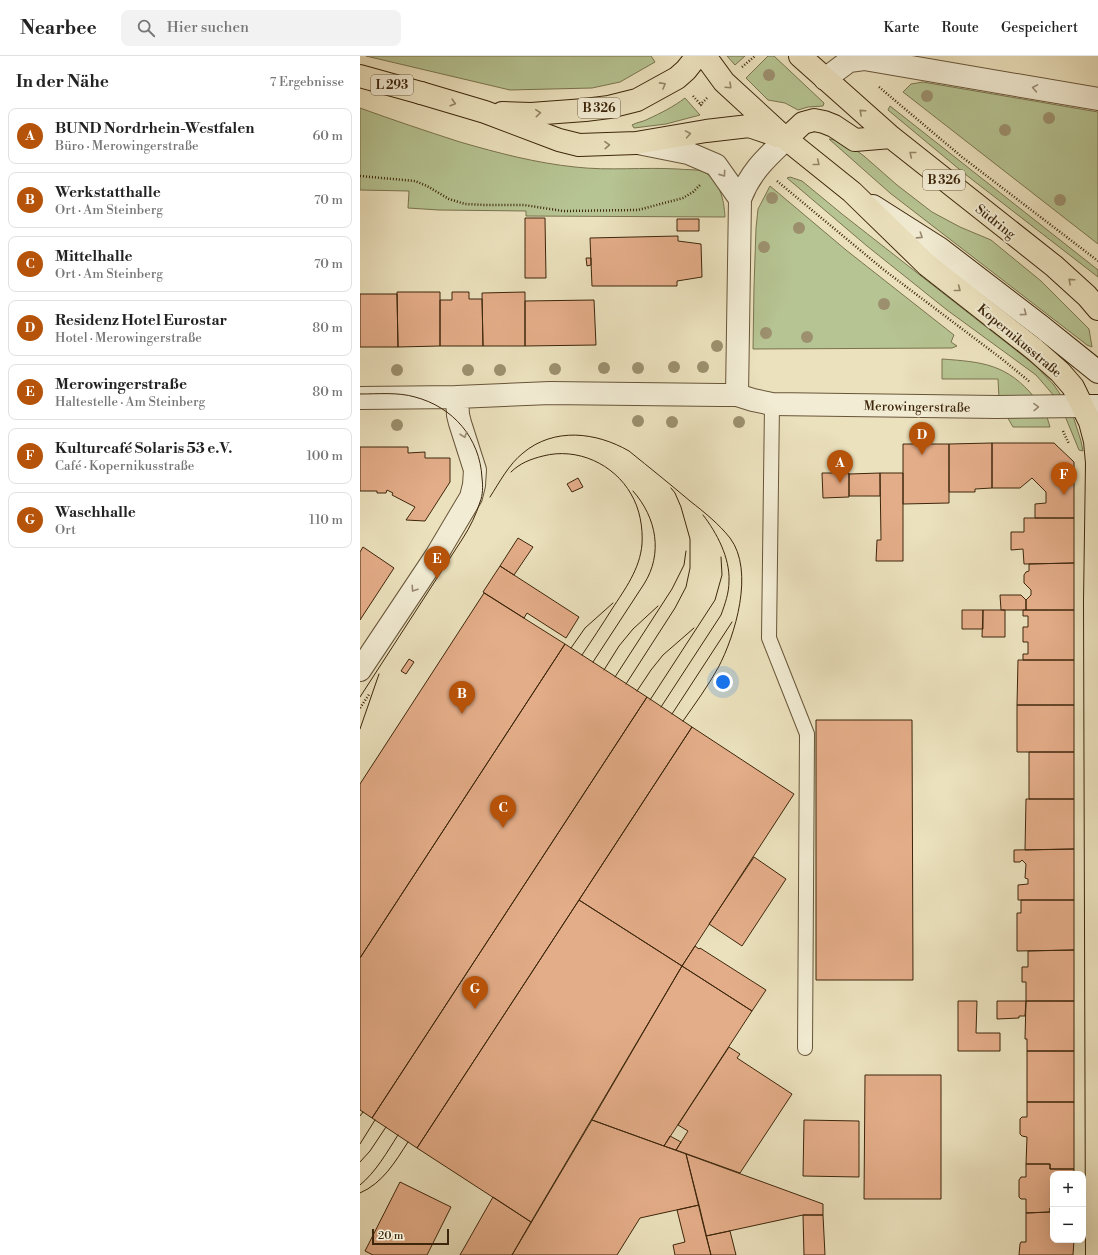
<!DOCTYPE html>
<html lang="de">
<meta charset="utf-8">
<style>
body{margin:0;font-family:"Libre Bodoni",serif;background:#f2f2f2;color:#222}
.controls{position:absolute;right:12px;bottom:12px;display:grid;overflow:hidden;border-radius:8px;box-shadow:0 4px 16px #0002}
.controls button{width:36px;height:36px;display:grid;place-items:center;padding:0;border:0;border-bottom:1px solid #e0e0e0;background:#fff;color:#222;font:20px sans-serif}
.scale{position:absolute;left:12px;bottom:10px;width:77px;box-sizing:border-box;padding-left:4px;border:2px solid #3d260b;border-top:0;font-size:11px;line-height:14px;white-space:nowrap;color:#3d260b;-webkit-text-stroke:3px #f2ecd4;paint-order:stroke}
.you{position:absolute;left:363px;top:626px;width:14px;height:14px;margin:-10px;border:3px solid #fff;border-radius:50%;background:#1a73e8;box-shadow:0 0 0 6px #1a73e833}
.badge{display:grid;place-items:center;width:26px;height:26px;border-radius:50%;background:#b45309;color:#fff;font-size:13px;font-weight:700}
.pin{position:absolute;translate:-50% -33px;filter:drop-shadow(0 1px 2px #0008)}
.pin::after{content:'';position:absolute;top:21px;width:14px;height:12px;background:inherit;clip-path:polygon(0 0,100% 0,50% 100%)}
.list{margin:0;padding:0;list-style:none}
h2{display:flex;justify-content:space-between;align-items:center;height:52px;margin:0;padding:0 16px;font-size:17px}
h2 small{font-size:13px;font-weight:400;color:#767676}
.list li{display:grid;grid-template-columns:26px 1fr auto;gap:12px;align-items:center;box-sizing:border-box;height:56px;margin:0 8px 8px;padding:0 8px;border:1px solid #e0e0e0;border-radius:8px}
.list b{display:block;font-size:15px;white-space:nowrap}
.list p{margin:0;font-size:13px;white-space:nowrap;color:#767676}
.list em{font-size:13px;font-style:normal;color:#767676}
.icon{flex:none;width:22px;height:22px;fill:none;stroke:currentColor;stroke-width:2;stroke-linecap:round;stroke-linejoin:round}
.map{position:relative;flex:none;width:738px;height:1199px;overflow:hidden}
header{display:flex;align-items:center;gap:24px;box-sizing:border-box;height:56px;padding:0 20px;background:#fff;border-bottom:1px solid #e0e0e0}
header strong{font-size:19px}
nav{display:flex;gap:22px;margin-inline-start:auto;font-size:14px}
.search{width:280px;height:36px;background:#f2f2f2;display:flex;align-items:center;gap:10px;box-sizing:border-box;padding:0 14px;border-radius:8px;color:#767676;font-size:15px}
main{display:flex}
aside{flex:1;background:#fff}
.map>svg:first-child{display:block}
.green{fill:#b6c392;stroke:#7a744e}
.building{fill:#e4ad89;stroke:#3d260b}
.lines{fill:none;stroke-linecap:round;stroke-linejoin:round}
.service-casing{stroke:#685538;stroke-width:16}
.minor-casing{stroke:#685538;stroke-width:24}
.secondary-casing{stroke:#3d260b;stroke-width:24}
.primary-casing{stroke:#3d260b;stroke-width:24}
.trunk-casing{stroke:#3d260b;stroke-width:24}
.path{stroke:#3d260b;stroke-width:2.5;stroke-dasharray:1 2;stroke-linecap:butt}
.service{stroke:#f2ecd4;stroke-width:14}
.minor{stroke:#f2ecd4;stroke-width:22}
.secondary{stroke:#f2ecd4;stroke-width:22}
.primary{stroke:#ebe1bd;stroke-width:22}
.trunk{stroke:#ebe1bd;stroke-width:22}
.tram{stroke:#3d260b;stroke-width:1}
.tree{fill:#9c906e}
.oneway{stroke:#948464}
.oneway2{stroke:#988970}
.labels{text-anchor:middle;stroke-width:4;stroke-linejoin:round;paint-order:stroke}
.shield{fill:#f2ecd4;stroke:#736147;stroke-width:1}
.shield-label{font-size:12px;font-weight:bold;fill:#3d260b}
.street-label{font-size:13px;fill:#3d260b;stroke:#f2ecd4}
</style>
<header>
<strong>Nearbee</strong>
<div class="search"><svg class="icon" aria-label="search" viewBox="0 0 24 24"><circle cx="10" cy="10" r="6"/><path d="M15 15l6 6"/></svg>Hier suchen</div>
<nav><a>Karte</a><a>Route</a><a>Gespeichert</a></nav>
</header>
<main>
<aside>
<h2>In der Nähe<small>7 Ergebnisse</small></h2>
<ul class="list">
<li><span class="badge">A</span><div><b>BUND Nordrhein-Westfalen</b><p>Büro · Merowingerstraße</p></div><em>60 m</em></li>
<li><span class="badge">B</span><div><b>Werkstatthalle</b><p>Ort · Am Steinberg</p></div><em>70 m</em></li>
<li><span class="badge">C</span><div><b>Mittelhalle</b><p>Ort · Am Steinberg</p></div><em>70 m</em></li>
<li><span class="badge">D</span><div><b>Residenz Hotel Eurostar</b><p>Hotel · Merowingerstraße</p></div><em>80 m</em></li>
<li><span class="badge">E</span><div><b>Merowingerstraße</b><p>Haltestelle · Am Steinberg</p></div><em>80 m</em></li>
<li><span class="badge">F</span><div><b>Kulturcafé Solaris 53 e.V.</b><p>Café · Kopernikusstraße</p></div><em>100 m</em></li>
<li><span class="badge">G</span><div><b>Waschhalle</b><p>Ort</p></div><em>110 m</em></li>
</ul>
</aside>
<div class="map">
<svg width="738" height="1199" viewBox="0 0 738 1199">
<rect width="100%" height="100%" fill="#ebe1bd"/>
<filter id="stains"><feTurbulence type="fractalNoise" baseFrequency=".005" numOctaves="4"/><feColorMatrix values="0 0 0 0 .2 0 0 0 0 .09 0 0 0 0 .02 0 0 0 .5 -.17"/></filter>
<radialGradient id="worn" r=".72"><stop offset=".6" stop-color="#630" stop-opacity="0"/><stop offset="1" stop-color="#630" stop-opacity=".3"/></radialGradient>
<path class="green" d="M6,0h285l4,6 -35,20 -28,6 -82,2z
M367,0h18l-10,9z
M408,0h6l50,47 -1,3 -15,1 -10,3 -13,-7 -17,-3 -22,-22z
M563,26l175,30v132l-195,-152 8,-8z
M325,42l15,17 -34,9 -32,4 -2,-3c5,-3 11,-3 16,-6 13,-6 25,-12 37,-21z
M530,50l203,160 5,4v7l-133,-103 -77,-64z
M0,52c33,12 66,23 100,34 38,11 76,21 115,25 34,4 69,0 103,2 7,1 17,0 24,2 18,8 22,29 23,46l-199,-1v-5l-87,-1 -31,-2 1,-17 -49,-1z
M469,83l14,2 21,15 33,29 35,27 28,15 31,13 50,41 48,48 3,18 -5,-2 -197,-152z
M430,121l12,4 40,33 194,152 18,19 8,12h-7l-19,-22 -89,-65 -80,-64 -80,-68z
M410,130l76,64 108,85 -3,7 6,4 -5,2 -199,1 1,-62 2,-59 2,-19z
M582,303c41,3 65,5 93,39h-36l-1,-19h-56z
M646,359l41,2 3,10h-37z
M705,360h8l8,25 2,10 -4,-1z"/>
<path class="building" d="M165,162h20l1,60h-21z
M317,163h22v12h-22z
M318,180v5l23,3 1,33 -25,4v5h-85l-2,-48z
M226,202h5v7l-4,1z
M37,236h43v54l-42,1z
M92,236h17v7h13l1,47h-43v-46h12z
M165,236v54h-42l-1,-53z
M0,238h37l1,53h-38z
M234,244l2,45 -71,1v-45z
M632,387h62l20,19v56h-39v-14l11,-1v-11l-14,-14 -12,10h-28z
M632,387v45l-17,1v3h-26v-48z
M543,388h46v59l-46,1z
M0,391h48v6l17,-1v6h25v24l-25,39 -19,-1 9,-13 -23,-12 1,-2 -6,-3 -1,3h-9v-2h-17z
M462,417h27v24l-26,1z
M520,417h23v88h-27l1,-21h4z
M520,417v23h-31v-22z
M218,422l5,9 -11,5 -5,-8z
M664,462h50v45l-50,1 -1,-15 -12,1v-18h13z
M158,482l15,9 -19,28 -14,-9z
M3,491l31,21 -34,52v-68z
M714,507v47h-48v-10l5,-5v-5l-7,-7v-8l2,-3 3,-1v-7z
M140,510l79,51 -13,21 -39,-25 -3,5 -41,-26z
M124,537l81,51 -205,314v-174z
M640,539h21l5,5v10h-25z
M602,554h21v19h-21z
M623,554h22v27h-23z
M663,554h51v50h-51v-6h5v-12h-5v-15h5v-11h-5z
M205,588l82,53 -275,421 -12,-8v-152z
M49,603l5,3 -8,12 -5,-3z
M658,604h56v45h-57z
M287,641l45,30 -275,421 -45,-30z
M657,649h57v47h-57z
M456,664h96l1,260h-97z
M332,671l102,67 -112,172 -103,-66z
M669,696h45v47h-45z
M666,743h48v50l-49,1z
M714,793v51h-56v-15l10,-1v-5l-3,-1 1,-14 -4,-4 -2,2h-6v-12z
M394,801l32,22 -44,67 -33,-22z
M219,844l103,66 -151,256 -114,-74z
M661,844h53v50l-57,1v-38h4z
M335,890l4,3 1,-1 66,42 -14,21 -70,-45z
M714,894v51h-48v-19h-4v-15h6v-16z
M322,910l70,45 -88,135 -72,-26z
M598,945h19l-1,32h24v18h-42z
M637,945h29l-1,15h-6v2l-22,1z
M666,945h48v50h-47v-12h-2z
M369,991l11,7 -3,4 55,36 -52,79 -64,-23 12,-19 -10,-6z
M667,995h47v51h-47z
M505,1019h76v124h-77z
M667,1046h47v67h-24v-5h-24l1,-27 -5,-1 -2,-2v-15l2,-2h5z
M232,1064l94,34 13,51 -59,13 -23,37h-105z
M444,1064l55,1v56l-56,-1z
M310,1080l11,6 -5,8 -12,-4z
M326,1098l137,50v11h-20l-97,21z
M666,1108h24v5h24v5h-21v34h-3v4l-24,1v-14h-5l-2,-2v-17l2,-3h5z
M40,1126l51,25 -24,48h-54l-8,-4z
M133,1141l38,25 -19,33h-52z
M339,1149l12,50h-36l-2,-10 12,-3 -8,-32z
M690,1152h3v32h21l-1,15h-54l1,-11 1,-2h5v-29l24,-1z
M443,1159h20l2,40h-21z
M370,1175l6,24h-25l-5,-19z"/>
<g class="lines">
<defs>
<path id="service" d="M412,348l-3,234 38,96 -2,314"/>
<path id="minor" d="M465,23l24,-18 15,-2 234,40
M278,87l50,10 28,12 24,34
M377,339l3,-196c11,-28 26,-41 46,-60
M0,342l97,-1 93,-4 171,2h16l16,5 19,4 225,3 86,-1
M0,614l76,-114 35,-59 3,-12 1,-15 -15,-47 -2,-8 -1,-18"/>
<path id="secondary" d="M513,150l66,42 103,79 56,45
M723,350h15"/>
<path id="primary" d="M345,0l19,26 62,57 66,53 75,73 107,84 26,23 13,15 17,35 5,19 2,22 -2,138 2,654
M440,0l91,81 163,129 33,30 11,13
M61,37l64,19 74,28 20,5 57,-2 70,-12 43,-5 29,10
M142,57l29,1 54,-4 24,-3 28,-7 40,-22 9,-8 11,-14
M426,83l17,-16 11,-3 10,2 10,4 21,14 36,-3"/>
<path id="trunk" d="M0,20l61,17"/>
</defs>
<use href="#service" class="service-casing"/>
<use href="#minor" class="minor-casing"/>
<use href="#secondary" class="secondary-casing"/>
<use href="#primary" class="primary-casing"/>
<use href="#trunk" class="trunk-casing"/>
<path class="path" d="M382,11l13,-11
M519,31l83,70 136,104
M333,40l10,11
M340,49l7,-7
M0,120l55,5 12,5 22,13 16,5 21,1h38l39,6 75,-1 45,-12 10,-6 8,-8
M417,125l107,89 118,89 28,23
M703,375l6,13
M0,652l10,-15"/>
<use href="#service" class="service"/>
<use href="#minor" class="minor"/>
<use href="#secondary" class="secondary"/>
<use href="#primary" class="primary"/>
<use href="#trunk" class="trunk"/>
<path class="tram" d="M0,338c18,0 38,-2 55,3 38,10 65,41 67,81 1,8 1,17 -2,24 -4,13 -10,25 -17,36l-103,159
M151,416c9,-9 20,-13 32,-16 34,-9 71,8 88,38 9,15 12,34 11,50 -2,25 -17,45 -30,65 -10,16 -20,31 -30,46
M130,441c9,-14 19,-33 33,-44 31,-26 73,-21 106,-2 21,17 41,33 61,50 14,11 29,23 40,37 25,33 5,98 -12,130 -10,18 -23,36 -35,53
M211,592l14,-20 28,-25
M233,606l51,-78c19,-30 13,-66 -11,-93
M244,614l15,-24 14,-17 25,-23
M255,621l57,-88 12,-24 2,-14
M266,628l49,-76 11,-21 4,-19v-29l-9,-32 -6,-14 -4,-5
M277,635l14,-21 12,-15 31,-27
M290,644l65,-100 7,-25 -1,-18
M301,651l60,-92c4,-11 8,-22 8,-34 1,-23 -12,-48 -26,-66
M312,658l60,-92
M0,673l19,-55
M0,1060l3,-4
M0,1088l15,-24
M0,1106l10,-11 16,-24
M0,1129c16,-13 27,-33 38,-50
M0,1137c23,-10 35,-31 48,-51"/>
</g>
<g class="tree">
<circle cx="409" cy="19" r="6"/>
<circle cx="567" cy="40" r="6"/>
<circle cx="689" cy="62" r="6"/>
<circle cx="645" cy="74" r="6"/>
<circle cx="412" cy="142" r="6"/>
<circle cx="700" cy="144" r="6"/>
<circle cx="439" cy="172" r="6"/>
<circle cx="404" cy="191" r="6"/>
<circle cx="524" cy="248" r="6"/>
<circle cx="406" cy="277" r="6"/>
<circle cx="447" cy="281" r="6"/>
<circle cx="357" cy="290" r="6"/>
<circle cx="314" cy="311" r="6"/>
<circle cx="343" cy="311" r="6"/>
<circle cx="244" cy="312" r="6"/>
<circle cx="278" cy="312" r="6"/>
<circle cx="195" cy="313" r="6"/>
<circle cx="37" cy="314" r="6"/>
<circle cx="108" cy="314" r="6"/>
<circle cx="140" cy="314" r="6"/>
<circle cx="278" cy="365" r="6"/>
<circle cx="312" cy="366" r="6"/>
<circle cx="379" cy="366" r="6"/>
<circle cx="37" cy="369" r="6"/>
</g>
<defs><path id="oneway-chevron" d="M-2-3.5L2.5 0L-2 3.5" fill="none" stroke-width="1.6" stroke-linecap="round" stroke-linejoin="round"/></defs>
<g class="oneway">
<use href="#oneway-chevron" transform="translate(303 29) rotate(-29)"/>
<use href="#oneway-chevron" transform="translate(369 30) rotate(43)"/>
<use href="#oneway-chevron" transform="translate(93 47) rotate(16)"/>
<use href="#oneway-chevron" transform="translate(502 56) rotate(-138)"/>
<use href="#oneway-chevron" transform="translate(178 57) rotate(-5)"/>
<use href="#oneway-chevron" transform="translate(328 78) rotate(-10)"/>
<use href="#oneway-chevron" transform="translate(247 89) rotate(-3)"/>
<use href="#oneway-chevron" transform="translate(552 98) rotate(-141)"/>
<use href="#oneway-chevron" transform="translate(457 107) rotate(39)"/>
<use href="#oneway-chevron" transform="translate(711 225) rotate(-138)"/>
<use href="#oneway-chevron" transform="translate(598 233) rotate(38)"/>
</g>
<g class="oneway2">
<use href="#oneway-chevron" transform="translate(675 32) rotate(-170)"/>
<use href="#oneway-chevron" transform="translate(363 118) rotate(55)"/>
<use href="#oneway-chevron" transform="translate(560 180) rotate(33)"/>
<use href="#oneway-chevron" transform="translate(664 257) rotate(37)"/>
<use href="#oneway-chevron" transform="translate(676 351) rotate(-1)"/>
<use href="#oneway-chevron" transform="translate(104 379) rotate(71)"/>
<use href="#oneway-chevron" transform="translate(54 533) rotate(124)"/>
</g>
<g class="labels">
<g class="shield">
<rect x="11" y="19" width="42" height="20" rx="3"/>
<rect x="218" y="42" width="42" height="20" rx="3"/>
<rect x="563" y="114" width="42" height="20" rx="3"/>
</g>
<g class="shield-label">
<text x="32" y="33">L 293</text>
<text x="239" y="56">B 326</text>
<text x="584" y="128">B 326</text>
</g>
<g class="street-label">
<text transform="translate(636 165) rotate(38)" y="5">Südring</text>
<text transform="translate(660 284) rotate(40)" y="5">Kopernikusstraße</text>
<text transform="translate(557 350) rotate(1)" y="5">Merowingerstraße</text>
</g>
</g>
<rect width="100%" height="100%" filter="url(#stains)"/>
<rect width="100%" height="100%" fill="url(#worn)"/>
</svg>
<div class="controls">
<button>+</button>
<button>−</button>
</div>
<div class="scale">20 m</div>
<div class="you"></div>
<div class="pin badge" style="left:480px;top:427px">A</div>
<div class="pin badge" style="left:102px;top:658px">B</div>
<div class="pin badge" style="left:143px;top:772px">C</div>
<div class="pin badge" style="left:562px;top:399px">D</div>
<div class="pin badge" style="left:77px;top:523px">E</div>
<div class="pin badge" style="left:704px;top:439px">F</div>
<div class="pin badge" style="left:115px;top:953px">G</div>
</div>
</main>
